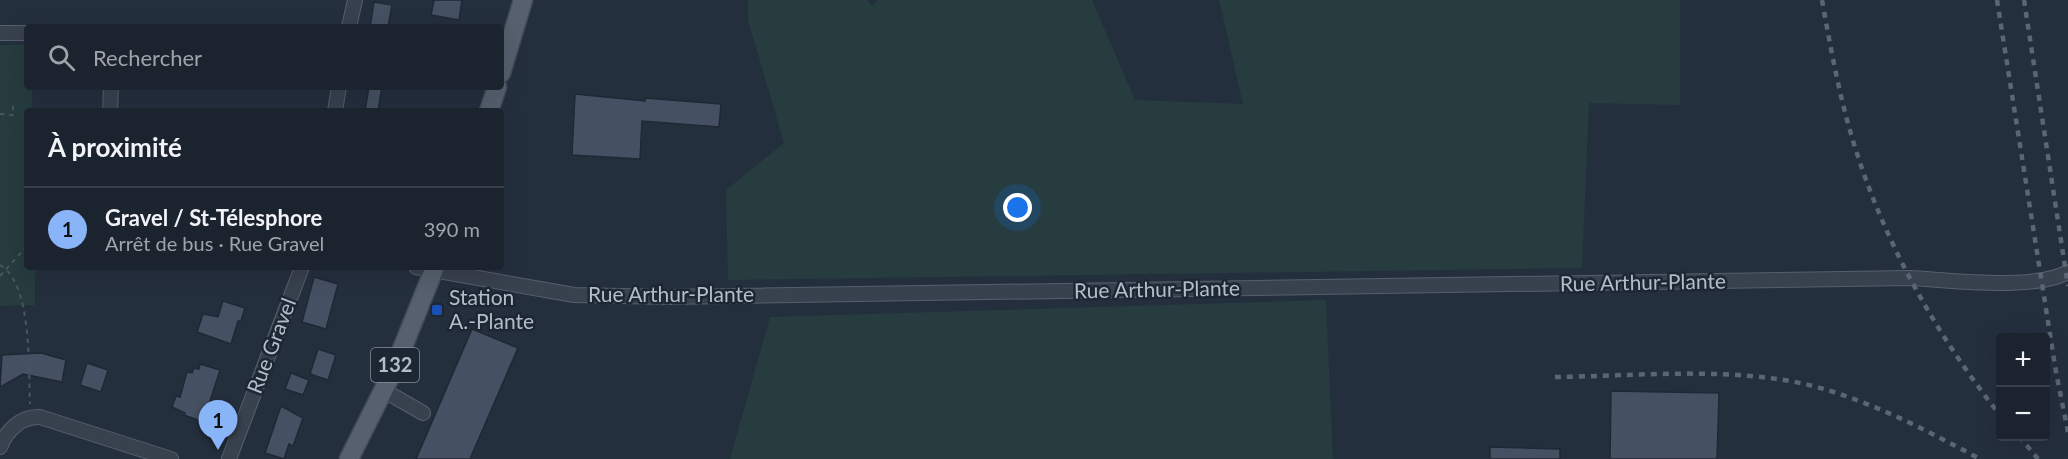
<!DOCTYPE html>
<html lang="fr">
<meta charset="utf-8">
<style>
body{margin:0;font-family:Lato,sans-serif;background:#242b36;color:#f1f3f6}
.controls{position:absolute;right:18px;bottom:18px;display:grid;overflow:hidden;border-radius:6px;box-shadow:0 6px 24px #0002}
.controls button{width:54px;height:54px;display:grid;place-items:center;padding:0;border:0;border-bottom:2px solid #39404a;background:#1b232e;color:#f1f3f6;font:30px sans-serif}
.you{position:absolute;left:1018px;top:208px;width:21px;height:21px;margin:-15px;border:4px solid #fff;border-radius:50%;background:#1a73e8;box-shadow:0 0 0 9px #1a73e833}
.badge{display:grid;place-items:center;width:39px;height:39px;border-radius:50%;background:#8ab4f8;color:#111;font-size:20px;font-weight:700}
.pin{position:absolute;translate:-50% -50px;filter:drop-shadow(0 2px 3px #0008)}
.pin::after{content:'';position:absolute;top:32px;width:21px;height:18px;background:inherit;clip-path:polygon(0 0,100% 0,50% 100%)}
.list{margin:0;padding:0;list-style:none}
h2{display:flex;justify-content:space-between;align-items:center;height:78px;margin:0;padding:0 24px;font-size:26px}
h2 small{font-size:20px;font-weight:400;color:#a0a4aa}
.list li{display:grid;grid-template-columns:39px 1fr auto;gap:18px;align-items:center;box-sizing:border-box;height:84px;padding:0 24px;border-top:2px solid #39404a}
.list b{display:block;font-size:22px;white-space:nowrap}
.list p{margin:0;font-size:20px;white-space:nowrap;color:#a0a4aa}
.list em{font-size:20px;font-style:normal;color:#a0a4aa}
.icon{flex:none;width:33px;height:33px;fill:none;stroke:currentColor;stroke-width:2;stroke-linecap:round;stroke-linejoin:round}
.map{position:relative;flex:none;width:2068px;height:459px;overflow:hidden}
.search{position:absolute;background:#1b232e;box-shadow:0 6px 24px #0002;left:24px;top:24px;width:480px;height:66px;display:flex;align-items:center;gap:15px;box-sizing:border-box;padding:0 21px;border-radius:6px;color:#a0a4aa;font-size:22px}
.panel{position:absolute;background:#1b232e;box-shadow:0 6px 24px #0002;left:24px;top:108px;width:480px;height:162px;border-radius:6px}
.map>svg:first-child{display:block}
.green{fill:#263c3f}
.building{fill:#455162;stroke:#1f2835;stroke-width:1.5}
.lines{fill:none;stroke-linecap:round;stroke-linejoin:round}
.minor-casing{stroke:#565f6c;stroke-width:16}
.major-casing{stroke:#414a57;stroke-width:21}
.path{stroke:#44595c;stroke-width:2;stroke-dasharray:4.5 4.5;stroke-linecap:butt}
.minor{stroke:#38414e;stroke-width:14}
.major{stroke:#56606e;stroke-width:18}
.rail{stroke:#5a6575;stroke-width:4.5;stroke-dasharray:6 6;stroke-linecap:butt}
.transit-dot{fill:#1a4fb4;stroke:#1d2633;stroke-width:2}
.labels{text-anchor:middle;stroke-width:5;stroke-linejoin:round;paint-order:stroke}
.shield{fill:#1d2633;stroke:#878f9c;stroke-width:1.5}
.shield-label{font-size:20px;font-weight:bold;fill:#b4bcc9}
.street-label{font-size:21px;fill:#b4bcc9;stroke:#1d2633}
.poi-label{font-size:21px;fill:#b4bcc9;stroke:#1d2633;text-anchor:start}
</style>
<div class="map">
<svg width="2068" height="459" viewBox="0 0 2068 459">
<rect width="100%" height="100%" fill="#242f3e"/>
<path class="green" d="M748,0h119l5,6 6,-6h214l43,100 108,4 -24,-104h461v105l-91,-2 -7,165 -854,12 -2,-90 58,-47 -36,-123z
M0,45h27v42h5v24h-5v156h8v38l-35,1z
M1326,300l7,159h-603l40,-142z"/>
<path class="building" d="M434,0h28l-3,20 -28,-5z
M374,2l18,3 -4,22h-18z
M369,87h13l-4,24h-13z
M575,94l70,7v-3l76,6 -2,23 -77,-6 -2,38 -68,-4z
M314,277l24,7 -12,45 -24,-7z
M223,301l22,7 -4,13h-3l-7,23 -34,-12 6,-18 15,3z
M472,329l46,19 -48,111h-54z
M318,349l18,6 -8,25 -18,-6z
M41,353l25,7 -4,22 -39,-8 -23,13 2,-32z
M87,363l21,7 -7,22 -21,-7z
M200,364l20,6 -10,31 2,4 -6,18 -22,-8 1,-2 -13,-6 4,-11 4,1 7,-25 5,1 2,-5 5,1z
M291,373l18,7 -6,15 -18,-6z
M1611,391l108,2 -2,66h-107z
M281,406l22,12 -10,28 -4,-2 -5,15 -19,-6z
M1490,447l70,2v10h-70z"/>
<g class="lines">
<defs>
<path id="minor" d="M349,27l6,-27
M0,33h27
M110,111l1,-24
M335,111l4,-24
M416,267l158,28 92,2 1243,-19c41,2 125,13 159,-6
M383,390l40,23
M0,447c7,-17 21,-31 40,-30l131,42
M229,459l73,-192"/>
<path id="major" d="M501,73l22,-73
M489,111l8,-24
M349,459l45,-90 41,-102"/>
</defs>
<use href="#minor" class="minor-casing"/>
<use href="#major" class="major-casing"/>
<path class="path" d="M0,114l13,1v-10
M0,265c33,19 28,105 30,139
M0,276l27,-30"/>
<use href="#minor" class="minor"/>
<use href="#major" class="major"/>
<path class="rail" d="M1822,0c7,39 14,78 24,116 29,110 84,211 154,299
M1997,0l59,372 12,60
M2024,0l44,286
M1555,377c81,-1 180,-11 258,9 60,16 113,44 167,73
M2019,436l19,23"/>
</g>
<rect class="transit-dot" x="431" y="304" width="12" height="12" rx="3"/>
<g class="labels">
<rect class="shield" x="371" y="348" width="48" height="34" rx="4.5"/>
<g class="shield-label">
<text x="395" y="372">132</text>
</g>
<g class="street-label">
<text transform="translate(1643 283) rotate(-1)" y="7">Rue Arthur-Plante</text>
<text transform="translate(1157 290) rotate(-1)" y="7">Rue Arthur-Plante</text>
<text x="671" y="302">Rue Arthur-Plante</text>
<text transform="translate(272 346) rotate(-69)" y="7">Rue Gravel</text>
</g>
<g class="poi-label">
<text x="449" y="305">Station<tspan x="449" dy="24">A.-Plante</tspan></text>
</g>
</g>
</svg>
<div class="controls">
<button>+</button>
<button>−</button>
</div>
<div class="you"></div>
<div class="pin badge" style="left:218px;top:450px">1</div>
<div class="search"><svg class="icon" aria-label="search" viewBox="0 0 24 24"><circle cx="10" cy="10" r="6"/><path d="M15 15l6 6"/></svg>Rechercher</div>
<section class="panel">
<h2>À proximité<small></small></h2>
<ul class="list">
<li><span class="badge">1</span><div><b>Gravel / St-Télesphore</b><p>Arrêt de bus · Rue Gravel</p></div><em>390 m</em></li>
</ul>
</section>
</div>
